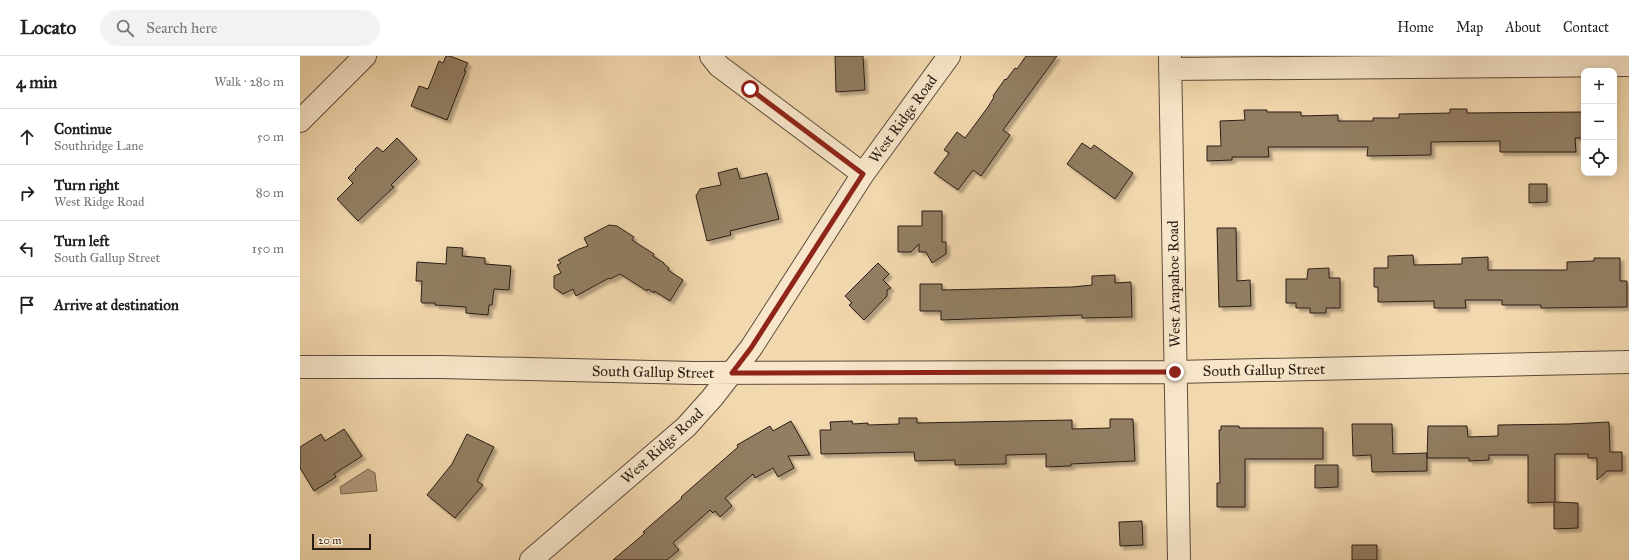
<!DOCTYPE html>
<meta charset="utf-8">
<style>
body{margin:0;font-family:"IM FELL Great Primer",serif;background:#f2f2f2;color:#202124}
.controls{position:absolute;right:12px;top:12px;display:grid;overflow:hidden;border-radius:8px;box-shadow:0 2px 10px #0003}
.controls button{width:36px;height:36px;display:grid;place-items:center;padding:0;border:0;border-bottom:1px solid #e0e0e0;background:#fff;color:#202124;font:20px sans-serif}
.scale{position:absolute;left:12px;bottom:10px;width:59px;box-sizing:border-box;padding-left:4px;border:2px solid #2a1d14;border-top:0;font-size:11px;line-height:14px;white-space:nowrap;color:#2a1d14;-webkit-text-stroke:3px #f7e6ca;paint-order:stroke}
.stop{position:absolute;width:12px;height:12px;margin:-9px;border:3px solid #8f2418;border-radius:50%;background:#fff}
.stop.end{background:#8f2418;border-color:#fff;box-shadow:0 1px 4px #0008}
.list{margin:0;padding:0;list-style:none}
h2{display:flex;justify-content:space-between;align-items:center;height:52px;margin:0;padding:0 16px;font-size:17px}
h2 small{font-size:13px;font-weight:400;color:#757577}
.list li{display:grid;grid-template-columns:26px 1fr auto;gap:12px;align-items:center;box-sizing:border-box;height:56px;padding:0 16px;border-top:1px solid #e0e0e0}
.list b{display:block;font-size:15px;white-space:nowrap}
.list p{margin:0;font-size:13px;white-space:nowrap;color:#757577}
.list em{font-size:13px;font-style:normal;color:#757577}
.icon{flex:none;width:22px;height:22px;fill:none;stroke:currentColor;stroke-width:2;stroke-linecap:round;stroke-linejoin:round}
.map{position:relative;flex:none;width:1329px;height:504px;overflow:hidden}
header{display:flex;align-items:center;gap:24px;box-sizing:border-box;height:56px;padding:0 20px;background:#fff;border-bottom:1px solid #e0e0e0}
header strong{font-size:19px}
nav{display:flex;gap:22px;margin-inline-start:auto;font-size:14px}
.search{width:280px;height:36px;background:#f2f2f2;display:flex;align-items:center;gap:10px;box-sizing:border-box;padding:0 14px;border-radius:22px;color:#757577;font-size:15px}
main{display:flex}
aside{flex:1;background:#fff}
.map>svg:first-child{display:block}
.water{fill:#ae987a;stroke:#796751}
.building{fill:#927e64;stroke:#2a1d14;filter:url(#shadow)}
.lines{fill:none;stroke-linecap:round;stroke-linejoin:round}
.minor-casing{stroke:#5c4c3a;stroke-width:24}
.minor{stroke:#f7e6ca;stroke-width:22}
.route{stroke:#8f2418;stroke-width:5}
.labels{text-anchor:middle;stroke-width:4;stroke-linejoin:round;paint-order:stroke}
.street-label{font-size:15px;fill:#2a1d14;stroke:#f7e6ca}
</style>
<header>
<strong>Locato</strong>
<div class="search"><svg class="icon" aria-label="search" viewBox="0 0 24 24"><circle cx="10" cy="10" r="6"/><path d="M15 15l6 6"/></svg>Search here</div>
<nav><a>Home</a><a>Map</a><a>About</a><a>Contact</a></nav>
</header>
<main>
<aside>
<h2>4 min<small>Walk · 280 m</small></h2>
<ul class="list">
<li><svg class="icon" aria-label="ahead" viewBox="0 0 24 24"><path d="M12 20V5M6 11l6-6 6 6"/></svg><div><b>Continue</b><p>Southridge Lane</p></div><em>50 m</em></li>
<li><svg class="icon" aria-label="right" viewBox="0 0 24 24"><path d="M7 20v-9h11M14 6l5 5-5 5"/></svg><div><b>Turn right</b><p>West Ridge Road</p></div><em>80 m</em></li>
<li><svg class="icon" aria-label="left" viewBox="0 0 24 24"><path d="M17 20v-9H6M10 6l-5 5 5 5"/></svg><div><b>Turn left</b><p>South Gallup Street</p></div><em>150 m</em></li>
<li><svg class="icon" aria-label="arrive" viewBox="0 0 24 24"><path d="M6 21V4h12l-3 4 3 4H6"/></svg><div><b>Arrive at destination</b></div></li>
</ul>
</aside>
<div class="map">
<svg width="1329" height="504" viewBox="0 0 1329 504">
<defs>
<filter id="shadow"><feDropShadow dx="3.5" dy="3.5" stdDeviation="1" flood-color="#0004"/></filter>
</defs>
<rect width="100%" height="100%" fill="#f2d8ae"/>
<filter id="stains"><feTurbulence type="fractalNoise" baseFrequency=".005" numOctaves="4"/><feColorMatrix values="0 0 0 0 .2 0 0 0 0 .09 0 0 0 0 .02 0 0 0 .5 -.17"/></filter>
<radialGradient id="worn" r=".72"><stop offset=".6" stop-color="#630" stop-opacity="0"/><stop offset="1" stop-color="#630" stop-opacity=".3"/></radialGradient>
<path class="water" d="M68,413l7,4 2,18 -36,3 -1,-7z"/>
<path class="building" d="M146,0h4l18,7 -4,8h2l-19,49 -36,-14 8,-20 9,3 11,-28 4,2z
M535,0h28l2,34 -29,2z
M726,0h31l-54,74 7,5 -29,41 -8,-6 -15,20 -24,-17 15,-20 -5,-3 13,-18 8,6 23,-31 6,-10 -1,-1 12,-17 1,1 9,-12 2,1z
M1150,53h17v4l117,-1v26h-9l1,14h-76v-11l-69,1v13l-64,1 1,-9h-100l1,10h-37v3l-25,1v-15h14l-1,-25 25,-1 -1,-10h23v2h34v4l37,-1v6h35v-3h26v-4l51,-1z
M97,82l20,21 -26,26 3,2 -36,34 -21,-22 16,-16 -5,-5 8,-8 -1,-1 22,-22 6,5z
M782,87l9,6 3,-4 39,28 -18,26 -48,-35z
M437,112l3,11 27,-6 12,46 -49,12 1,4 -24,6 -11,-45 4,-7 21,-4 -3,-12z
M1229,128h18v18l-18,1z
M622,155h20v31h4v12l-14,9 -6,-11h-7v-8l-8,8h-13v-26h24z
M309,169l8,1 17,11 -2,3 22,14 -1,2 11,7v1l5,4 -1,2 15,10 -13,21 -16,-10v2l-6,-4 -1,2 -27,-17 -10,5 -1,-1 -33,18 -3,-7 -10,5 -9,-6v-12l7,-3 -4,-8 4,-2 -3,-3 21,-11 9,-3 -4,-8z
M917,172h19l1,53 13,-1 1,26 -32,1z
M147,191l16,1 -1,8 23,2v6l26,2 -2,24 -15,-1 -2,16h-3l-1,10 -22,-2v-6l-31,-2v-2h-13l-1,-2 1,-20h-6l1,-19 29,2z
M1113,199l1,10 48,-1v-6l26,-1v13h79v-8l27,-1v-3h26v23h7v26l-86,1v-3h-39v-5h-37l1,8h-32v-7l-56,1v-15h-4v-19h14v-12z
M578,207l11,11 -6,6 8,8 -4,2v6l-23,24 -15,-15 3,-2 -7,-7z
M1029,212v10h11v30h-14v5h-16v-5h-14v-5h-10v-24h21l1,-10z
M815,219v8l16,-1 1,35 -50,1v-3l-141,5v-9h-21v-27h22v6l130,-3 20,-2v-9z
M599,362h18v5l155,-3v9l38,-1v-9h23l2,42 -64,3v2l-25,1v-13l-40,1v9l-51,1v-5l-40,1 -1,-9 -93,2 -1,-24h11l-1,-8 22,-1 1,3 15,-1v2l31,-1z
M491,365l19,34 -22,1 6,12 -16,9 -5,-9 -18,10 -2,-4 -28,24 7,8 -12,11 -5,-6 -2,2 -3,-3 -37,33 6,7 -12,10h-54l32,-27 -2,-1 39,-34 -1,-1 57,-50 -1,-2 33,-19 3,5z
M1309,366l1,30h12v19h-15l-10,9v-22h-9v-4h-33v48l23,1v25l-24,1v-27l-26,1v-48h-39v5l-20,1v-3h-42l1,-32h39l1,11 30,-1v-11l71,-1z
M1052,368h40l1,30 34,-1v18l-55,1 -1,-17 -18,1z
M921,370h18v2h84v31h-78v48h-28v-24h3l-1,-53h2z
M44,373l18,27 -28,18 2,3 -22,14 -14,-23v-21l21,-13 4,7z
M167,378l27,13 -17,34 6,4 -28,33 -28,-23 25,-31z
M1015,409h23v22l-23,1z
M842,465l1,24 -23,1 -1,-24z
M1052,489h25v15h-25z"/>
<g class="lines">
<defs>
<path id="minor" d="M411,0l8,10 144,108
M870,0l9,504
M870,13l459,-4
M0,65l65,-65
M0,311h141l253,6 481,-1 454,-10
M231,504l155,-133 26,-29 39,-50 112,-174 86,-118"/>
</defs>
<use href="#minor" class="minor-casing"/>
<use href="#minor" class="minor"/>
</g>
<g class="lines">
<path class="route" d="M450,33l113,85 -112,174 -19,25 443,-1"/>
</g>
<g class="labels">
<g class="street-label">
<text transform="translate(603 63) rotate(-54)" y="5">West Ridge Road</text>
<text transform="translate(874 228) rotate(-91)" y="5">West Arapahoe Road</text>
<text transform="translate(964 314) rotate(-1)" y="5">South Gallup Street</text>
<text transform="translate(353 316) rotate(1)" y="5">South Gallup Street</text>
<text transform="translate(362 390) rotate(-42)" y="5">West Ridge Road</text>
</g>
</g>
<rect width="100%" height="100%" filter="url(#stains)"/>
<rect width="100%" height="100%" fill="url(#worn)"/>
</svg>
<div class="controls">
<button>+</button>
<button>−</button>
<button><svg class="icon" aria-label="locate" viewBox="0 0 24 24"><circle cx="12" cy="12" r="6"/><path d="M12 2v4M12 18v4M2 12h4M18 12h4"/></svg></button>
</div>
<div class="scale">20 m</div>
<div class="stop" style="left:450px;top:33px"></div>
<div class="stop end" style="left:875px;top:316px"></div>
</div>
</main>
